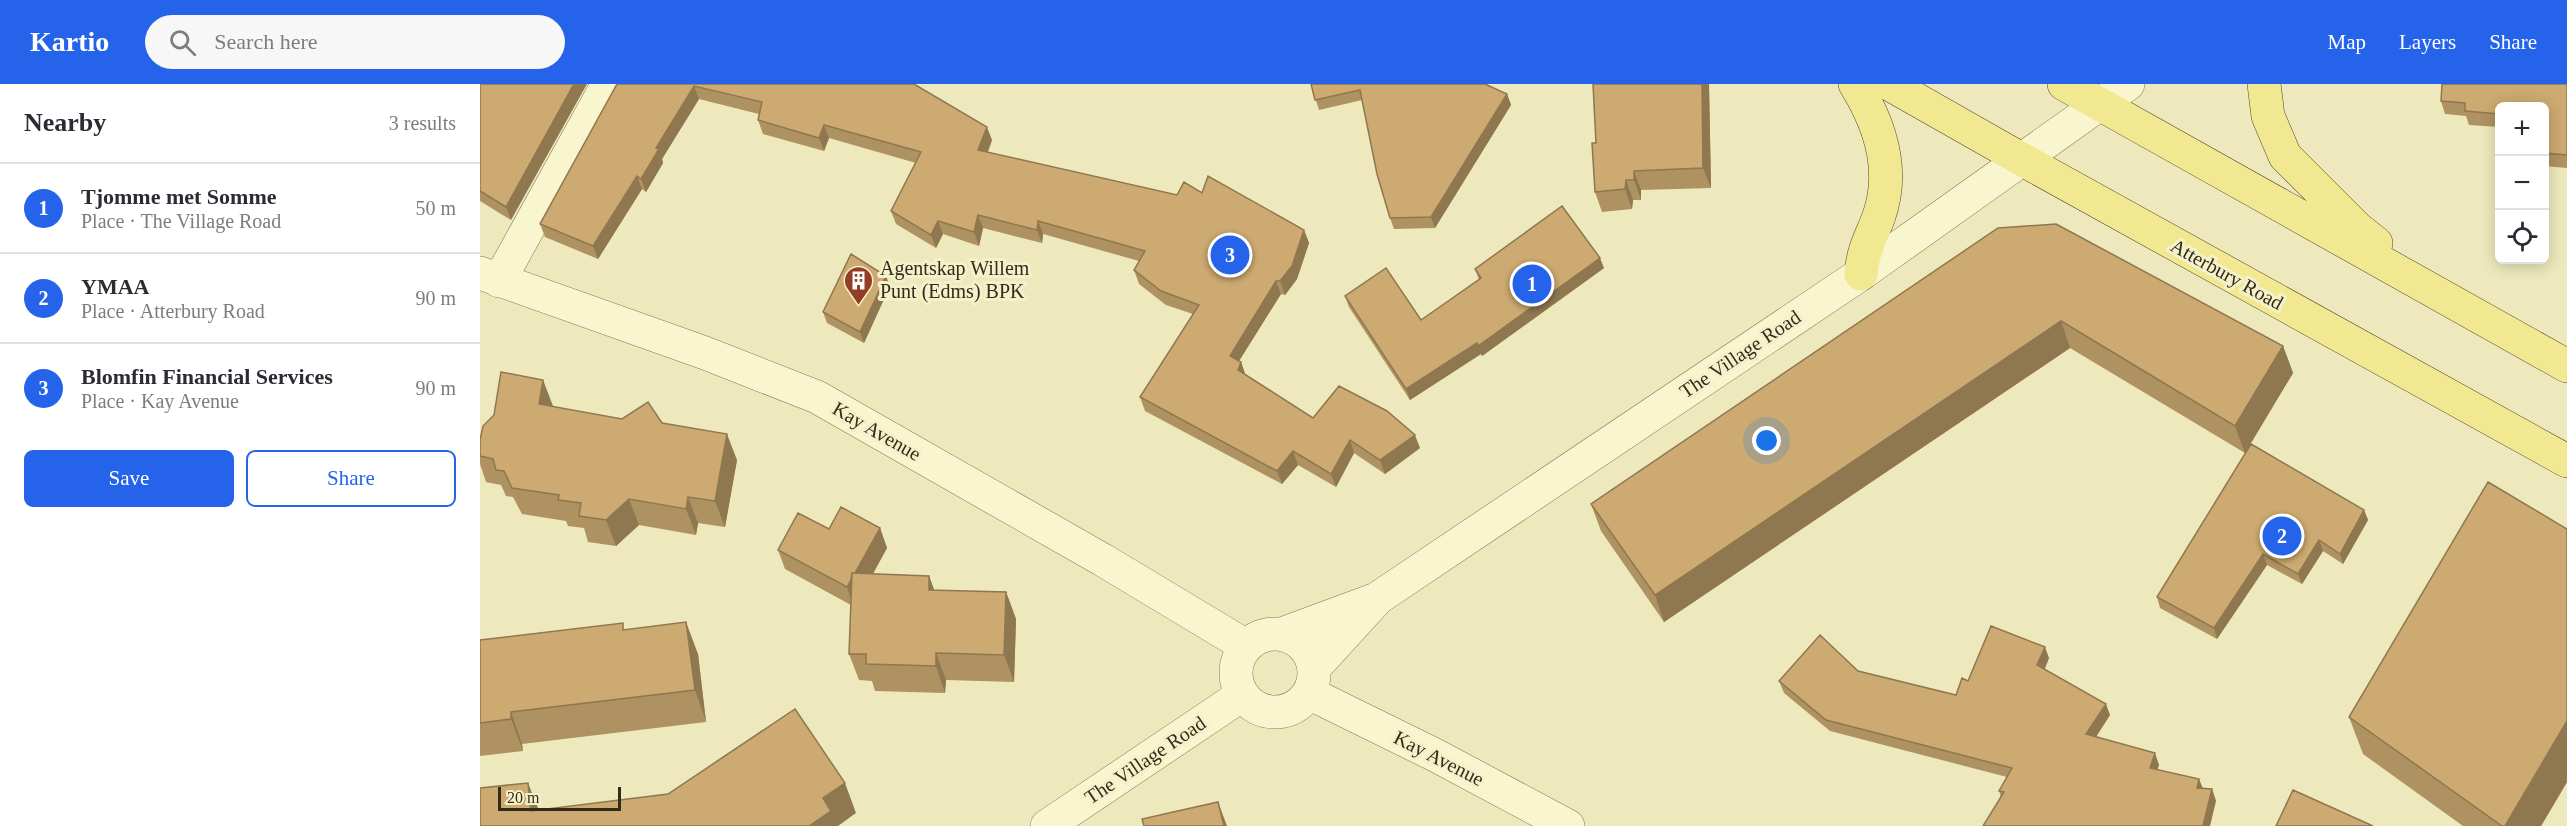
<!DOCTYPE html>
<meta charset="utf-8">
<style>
body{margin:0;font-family:Georgia,serif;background:#f7f7f7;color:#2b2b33}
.controls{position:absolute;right:18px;top:18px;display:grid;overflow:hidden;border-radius:9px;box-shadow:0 3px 15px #0003}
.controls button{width:54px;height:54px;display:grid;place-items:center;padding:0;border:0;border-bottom:2px solid #e1e1e2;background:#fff;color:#2b2b33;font:30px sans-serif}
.scale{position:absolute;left:18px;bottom:15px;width:123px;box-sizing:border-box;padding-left:6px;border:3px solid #332c1b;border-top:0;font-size:16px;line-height:21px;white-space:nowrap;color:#332c1b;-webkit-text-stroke:4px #f5f2cb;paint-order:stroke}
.you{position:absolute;left:1287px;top:357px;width:21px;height:21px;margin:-15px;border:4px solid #fff;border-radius:50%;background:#1a73e8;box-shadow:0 0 0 9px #1a73e833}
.badge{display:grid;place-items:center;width:39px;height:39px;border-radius:50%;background:#2563eb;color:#fff;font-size:20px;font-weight:700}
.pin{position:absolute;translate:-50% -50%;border:3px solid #fff;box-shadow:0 2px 6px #0006}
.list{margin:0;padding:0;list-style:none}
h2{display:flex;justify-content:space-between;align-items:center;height:78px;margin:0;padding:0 24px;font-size:26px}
h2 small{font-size:20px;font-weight:400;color:#7c7c81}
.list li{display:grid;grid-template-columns:39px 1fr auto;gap:18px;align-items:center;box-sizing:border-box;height:90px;padding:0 24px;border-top:2px solid #e1e1e2}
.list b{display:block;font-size:22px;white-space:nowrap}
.list p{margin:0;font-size:20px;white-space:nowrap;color:#7c7c81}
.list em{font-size:20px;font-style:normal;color:#7c7c81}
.actions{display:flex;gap:12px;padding:18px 24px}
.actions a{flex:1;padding:14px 0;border:2px solid #2563eb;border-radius:9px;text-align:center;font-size:21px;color:#2563eb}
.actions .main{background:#2563eb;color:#fff}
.icon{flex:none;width:33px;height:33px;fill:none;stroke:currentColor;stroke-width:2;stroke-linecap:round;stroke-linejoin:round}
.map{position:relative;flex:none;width:2087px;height:742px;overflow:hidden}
header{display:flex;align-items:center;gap:36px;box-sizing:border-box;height:84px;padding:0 30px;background:#2563eb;color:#fff}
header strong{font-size:28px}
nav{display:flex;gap:33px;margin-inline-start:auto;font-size:21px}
.search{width:420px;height:54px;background:#f7f7f7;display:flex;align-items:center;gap:15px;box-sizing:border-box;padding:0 21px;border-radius:33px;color:#7c7c81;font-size:22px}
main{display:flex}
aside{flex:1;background:#fff}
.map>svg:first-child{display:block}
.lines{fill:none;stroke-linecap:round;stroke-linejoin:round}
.minor-casing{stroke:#847856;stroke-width:34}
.major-casing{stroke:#52452a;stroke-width:34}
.minor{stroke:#f9f5ce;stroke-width:33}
.major{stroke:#f2e892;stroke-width:33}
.wall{fill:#af9261}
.shaded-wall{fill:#8f774f}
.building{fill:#ccaa71;stroke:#8f774f;stroke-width:1.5}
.labels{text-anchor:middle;stroke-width:6;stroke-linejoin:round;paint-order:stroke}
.poi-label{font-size:20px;fill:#332c1b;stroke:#f5f2cb;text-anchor:start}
.street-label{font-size:20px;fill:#332c1b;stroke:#f5f2cb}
</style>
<header>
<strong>Kartio</strong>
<div class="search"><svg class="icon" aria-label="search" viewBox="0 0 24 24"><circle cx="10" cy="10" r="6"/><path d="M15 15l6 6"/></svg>Search here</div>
<nav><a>Map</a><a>Layers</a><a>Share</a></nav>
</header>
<main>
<aside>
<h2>Nearby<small>3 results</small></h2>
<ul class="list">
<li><span class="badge">1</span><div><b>Tjomme met Somme</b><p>Place · The Village Road</p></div><em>50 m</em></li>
<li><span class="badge">2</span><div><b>YMAA</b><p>Place · Atterbury Road</p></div><em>90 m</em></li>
<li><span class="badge">3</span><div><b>Blomfin Financial Services</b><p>Place · Kay Avenue</p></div><em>90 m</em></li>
</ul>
<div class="actions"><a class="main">Save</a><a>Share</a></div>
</aside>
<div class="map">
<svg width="2087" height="742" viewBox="0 0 2087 742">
<rect width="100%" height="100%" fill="#ede9bc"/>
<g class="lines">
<defs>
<path id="minor" d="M0,189l225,80 112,44 286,163 143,86
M19,197l109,-197
M802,550l92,-34
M756 589a39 39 0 1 1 78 0a39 39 0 1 1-78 0Z
M834,584l64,-70 483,-324 267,-190
M829,609l126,62 133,71
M567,742l195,-131"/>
<path id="major" d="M1375,0c25,40 40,86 24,132 -8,22 -16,33 -18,58
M1409,0l134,76 544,301
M1584,0l503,282
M1784,0l4,32 17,40 72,72 19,15"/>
</defs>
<use href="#minor" class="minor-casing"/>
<use href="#major" class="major-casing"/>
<use href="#minor" class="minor"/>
<use href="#major" class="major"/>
</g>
<path class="wall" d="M0,0l31,136 -31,-19z
M137,0h297l78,56 -4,12 189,43 25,-2 102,37 5,13 -12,36 -12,16 -4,-1 -42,67 2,1 4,13 68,43 107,30 -35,26 -31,-21 -18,34 -38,-22 -16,19 -137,-73 -5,-14 53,-83 -27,-9 -27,-21 -5,-14 5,-9 -96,-27 -1,9 -59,-15 -4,18 -36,-12 -7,14 -40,-24 -5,-13 25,-48 -87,-25 -5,13 -61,-17 -5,-14 1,-6 -60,-15 -37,60 1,4 -17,29 -4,-3 -44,70 -53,-22 -5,-13z
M831,0l196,10 4,11 -76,123 -41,1 -4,-11 -28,-118 -43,10z
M1113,0h116l2,104 -70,2v10h-8l-1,9 -30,3 -7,-20 1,-49z
M2087,0v84l-23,-2v-60h-45v21l-30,-2 -3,-9 -21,-2 -4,-13z
M1518,144l285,118 10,27 -48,80 -175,-105 -406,274 -63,-91 -10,-27z
M1124,184l-122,88 -1,-2 -71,46 -61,-93 -4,-11 76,24 58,-40 -4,-11z
M410,202l-26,57 -37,-20 -4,-11z
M63,296l9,27 70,12 40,4 75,37 -12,67 -27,-4 -2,12 -57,-10 -23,21 -28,-4 -4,-14 -16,-2 -2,-5 -44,-7 -9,-17 -7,-1 -5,-11 -15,-3 -6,-18v-24z
M1884,426l4,10 -25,44 -20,-13 -21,33 -35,-19 -50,74 -57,-31 -3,-11z
M400,444l7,20 -14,26 56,2 5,14 72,2 10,27 -2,63 -68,-2 -1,13 -70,-2 -3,-10 -13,-1 -10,-26 2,-49 -66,-36 -7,-19 51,-21z
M145,545l73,25 8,68 -184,22 1,7 -43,5v-116z
M1569,574l-4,11 65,46 -14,22 63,28 -2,5 46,18 9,1 4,12 -215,-4 -2,-6 8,-14 -177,-46 -46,-38 -5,-12 79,-10 98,24 12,-14z
M1869,633l218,65 -26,44h-78l-100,-72z"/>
<path class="shaded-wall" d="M94,0h13l-76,136 -5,-13z
M1222,0h7l2,104 -8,-20z
M214,2l5,13 -37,60 1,4 -17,29 -5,-13 15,-31z
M1027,10l4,11 -76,123 -4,-11z
M344,41l5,13 -5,13 -5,-13z
M507,43l5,13 -9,24 -5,-14z
M1154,87l7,19v10l-7,-20z
M157,92l5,13 -44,70 -5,-13z
M1146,96l7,20 -1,9 -7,-20z
M498,131l5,13 -4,18 -5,-14z
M458,137l5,13 -7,14 -5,-13z
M558,137l5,13 -1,9 -5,-13z
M824,146l5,13 -12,36 -12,16 -5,-14z
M1120,174l4,10 -122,88 -4,-10z
M406,192l4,10 -26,57 -4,-11z
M796,197l5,13 -47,75 -4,-13z
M1581,237l9,27 -406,274 -9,-27z
M997,259l4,11 -71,46 -4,-11z
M1803,262l10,27 -48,80 -10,-27z
M761,278l5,14 -8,-6z
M63,296l10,26 -5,24 -9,-26z
M247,350l10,26 -12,67 -10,-26z
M935,351l5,13 -35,26 -5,-14z
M870,356l4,13 -18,34 -5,-13z
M813,367l5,14 -16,19 -5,-13z
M208,413l10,26 -2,12 -10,-26z
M149,415l10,26 -23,21 -10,-26z
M1884,426l4,10 -25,44 -3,-10z
M400,444l7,20 -33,59 -7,-20z
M1839,456l4,11 -21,33 -4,-10z
M1783,470l4,11 -50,74 -3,-11z
M449,492l10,27 -10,-13z
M526,508l10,27 -2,63 -10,-27z
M206,538l12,32 8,68 -11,-32z
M1565,563l4,11 -8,18 -4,-11z
M456,569l10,27 -1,13 -9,-27z
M1626,620l4,11 -20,31 -4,-12z
M31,628l11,32 1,7 -12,-32z
M2087,637v61l-26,44h-36z
M1675,669l4,12 -5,14 -4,-11z
M1719,695l5,12 -7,-3z
M48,699l12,30 -9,-2z
M365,699l11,30 -18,13h-29l14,-28z
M1732,705l4,12 -6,25h-7z
M738,718l9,24h-3z"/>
<path class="building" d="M0,0h94l-68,123 -26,-16z
M137,0h297l73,43 -9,23 199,45 7,-13 18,11 6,-17 96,54 -12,36 -12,15h-4l-46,75 11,6 -3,8 75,48 26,-32 48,25 28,24 -35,25 -30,-20 -19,34 -38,-23 -16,20 -137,-74 59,-92 -38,-14 -27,-21 11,-19 -107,-30 -1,9 -59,-15 -4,17 -36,-11 -7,14 -40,-24 30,-59 -97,-27 -5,13 -61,-18 4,-18 -68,-16 -38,62 3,1 -18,30 -4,-3 -44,70 -53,-22z
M831,0h174l22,10 -76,123 -41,1 -13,-44 -17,-84 -45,10z
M1113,0h109l1,84 -69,3v9h-8l-1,9 -30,3 -3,-49h4z
M1962,0h125v71l-23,-2v-47h-45v8l-34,-3v-8l-24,-2z
M1082,122l38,52 -122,88 -1,-3 -71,46 -61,-93 41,-28 35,52 60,-42 -6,-9z
M1576,140l227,122 -48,80 -174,-105 -406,274 -64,-91 407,-276z
M371,170l35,22 -26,56 -37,-20z
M21,288l42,8 -4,24 83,15 26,-17 14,21 65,11 -12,67 -27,-4 -2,12 -57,-10 -23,21 -27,-4 2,-13 -23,-3 1,-5 -47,-7 -8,-17 -8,-1 -3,-11 -13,-3v-16l3,-14 11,-11z
M1771,360l113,66 -24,44 -21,-14 -21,34 -35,-20 -49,74 -57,-31z
M2008,398l79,47v192l-62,105h-3l-153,-109z
M361,423l39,21 -25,45h-3l-1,7 -4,7 -69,-37 20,-37 31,16z
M372,489l77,3v14l77,2 -2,63 -68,-2v13l-70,-2v-10h-17z
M206,538l9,68 -184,22v7l-31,4v-83l143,-17v7z
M1511,542l54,21 -8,18 69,39 -20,30 69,19 -5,15 49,11 -2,9 15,1 -9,37h-220l21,-34 -5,-1 13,-23 -186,-48 -47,-39 41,-46 38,36 98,24 6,-17 6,3z
M315,625l50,74 -22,15 8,13 -22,15h-329v-38l48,-5 3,28 137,-17z
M1813,706l80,36h-97z
M738,718l6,24h-80l-2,-7z"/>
<defs>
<symbol id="building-pin" viewBox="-11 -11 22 30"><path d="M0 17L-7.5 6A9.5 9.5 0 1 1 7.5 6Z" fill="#933c26" stroke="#f5f2cb"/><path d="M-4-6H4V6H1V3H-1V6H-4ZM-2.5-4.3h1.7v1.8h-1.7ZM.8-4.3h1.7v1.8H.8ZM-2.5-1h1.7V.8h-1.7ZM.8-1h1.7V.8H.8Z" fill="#fff"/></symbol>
</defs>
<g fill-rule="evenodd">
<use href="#building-pin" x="362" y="180" width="33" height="45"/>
</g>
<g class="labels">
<g class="poi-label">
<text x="400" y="191">Agentskap Willem<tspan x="400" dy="23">Punt (Edms) BPK</tspan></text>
</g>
<g class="street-label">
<text transform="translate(1747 190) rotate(29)" y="7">Atterbury Road</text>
<text transform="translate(1260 270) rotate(-34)" y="7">The Village Road</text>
<text transform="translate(397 347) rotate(30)" y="7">Kay Avenue</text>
<text transform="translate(959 674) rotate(27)" y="7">Kay Avenue</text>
<text transform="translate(665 676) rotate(-34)" y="7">The Village Road</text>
</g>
</g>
</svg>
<div class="controls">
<button>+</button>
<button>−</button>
<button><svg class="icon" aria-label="locate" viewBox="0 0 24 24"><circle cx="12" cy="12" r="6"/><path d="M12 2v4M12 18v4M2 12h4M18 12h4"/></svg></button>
</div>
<div class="scale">20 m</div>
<div class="you"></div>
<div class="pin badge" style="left:1052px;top:200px">1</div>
<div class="pin badge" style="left:1802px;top:452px">2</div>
<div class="pin badge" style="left:750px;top:171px">3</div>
</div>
</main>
